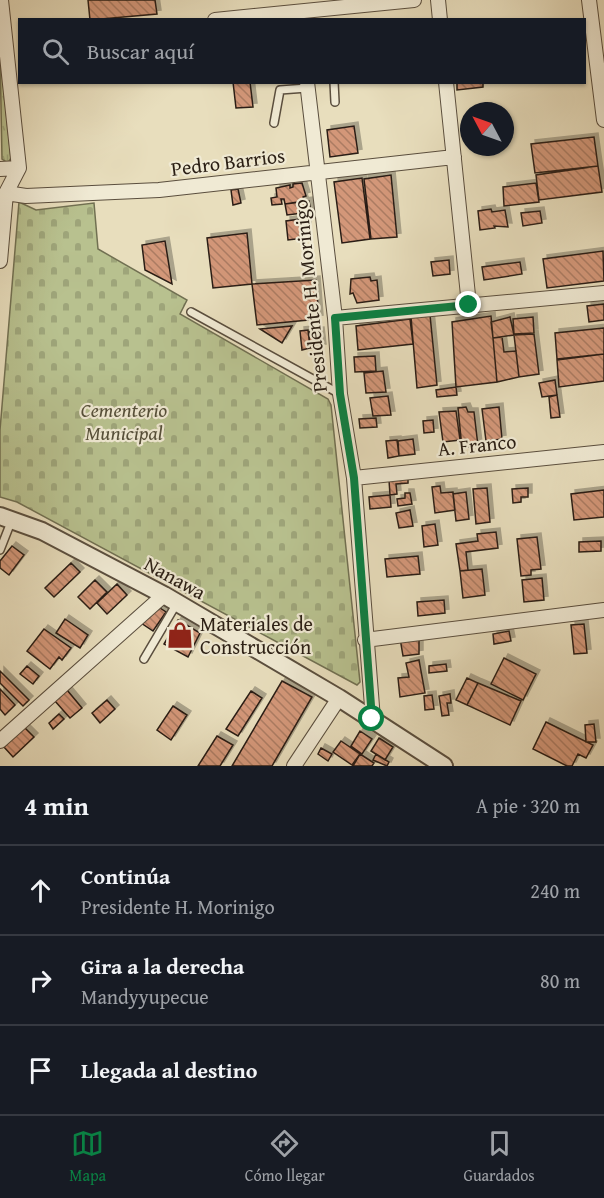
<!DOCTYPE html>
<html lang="es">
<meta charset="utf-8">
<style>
body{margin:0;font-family:"Gentium Book Plus",serif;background:#20242c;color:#f1f3f6}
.compass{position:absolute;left:460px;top:102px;width:54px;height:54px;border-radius:50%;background:#171b24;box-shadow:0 2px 4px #0004;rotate:311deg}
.stop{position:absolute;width:18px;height:18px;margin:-14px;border:4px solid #0b8043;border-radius:50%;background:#fff}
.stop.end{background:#0b8043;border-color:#fff;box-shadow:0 2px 6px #0008}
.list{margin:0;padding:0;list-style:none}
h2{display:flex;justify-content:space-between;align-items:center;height:78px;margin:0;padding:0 24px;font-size:26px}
h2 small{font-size:20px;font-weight:400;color:#9ea1a6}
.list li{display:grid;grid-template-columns:39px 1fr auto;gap:18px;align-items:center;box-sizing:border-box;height:90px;padding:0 24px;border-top:2px solid #363941}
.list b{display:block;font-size:22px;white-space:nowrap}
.list p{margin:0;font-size:20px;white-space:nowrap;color:#9ea1a6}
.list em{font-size:20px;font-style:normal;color:#9ea1a6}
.icon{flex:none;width:33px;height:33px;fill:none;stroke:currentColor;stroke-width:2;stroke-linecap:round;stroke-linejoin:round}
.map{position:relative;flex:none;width:604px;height:766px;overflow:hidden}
.search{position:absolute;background:#171b24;box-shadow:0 2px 4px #0004;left:18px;right:18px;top:18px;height:66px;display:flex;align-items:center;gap:15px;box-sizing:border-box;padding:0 21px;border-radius:0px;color:#9ea1a6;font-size:22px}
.sheet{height:348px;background:#171b24}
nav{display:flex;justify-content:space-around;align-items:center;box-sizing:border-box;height:84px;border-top:2px solid #363941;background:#171b24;font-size:16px;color:#9ea1a6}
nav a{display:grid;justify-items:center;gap:3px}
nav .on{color:#0b8043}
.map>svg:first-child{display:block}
.grass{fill:url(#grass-tufts);stroke:#717052;stroke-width:1.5}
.cemetery{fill:url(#cemetery-stones);stroke:#717052;stroke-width:1.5}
.building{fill:url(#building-back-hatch);stroke:#2a1e14;stroke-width:1.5;filter:url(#shadow)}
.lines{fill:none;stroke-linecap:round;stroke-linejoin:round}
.service-casing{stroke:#5a4e3e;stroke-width:10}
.minor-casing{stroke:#5a4e3e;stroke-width:16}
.tertiary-casing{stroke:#5a4e3e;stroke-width:20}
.service{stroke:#f0ead4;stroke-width:7}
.minor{stroke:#f0ead4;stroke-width:14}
.tertiary{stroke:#f0ead4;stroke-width:16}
.route{stroke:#0b8043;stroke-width:8}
.labels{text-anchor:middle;stroke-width:4.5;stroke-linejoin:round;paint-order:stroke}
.street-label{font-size:20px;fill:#2a1e14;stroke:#f0ead4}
.park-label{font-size:20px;font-style:italic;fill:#554f39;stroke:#f0ead4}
.poi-label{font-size:20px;fill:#2a1e14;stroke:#f0ead4;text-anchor:start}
</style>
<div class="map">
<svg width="604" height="766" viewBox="0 0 604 766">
<defs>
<pattern id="grass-tufts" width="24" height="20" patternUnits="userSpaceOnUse" patternTransform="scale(1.5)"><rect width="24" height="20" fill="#b8c18f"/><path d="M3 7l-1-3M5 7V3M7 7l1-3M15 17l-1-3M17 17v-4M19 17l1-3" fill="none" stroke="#9ea57a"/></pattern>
<pattern id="cemetery-stones" width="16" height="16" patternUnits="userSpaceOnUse" patternTransform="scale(1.5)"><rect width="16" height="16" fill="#b8c18f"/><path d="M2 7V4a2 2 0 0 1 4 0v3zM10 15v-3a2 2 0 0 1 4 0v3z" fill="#9ea57a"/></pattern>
<pattern id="building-back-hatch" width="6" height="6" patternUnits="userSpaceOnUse" patternTransform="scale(1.5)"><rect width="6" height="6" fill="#d39779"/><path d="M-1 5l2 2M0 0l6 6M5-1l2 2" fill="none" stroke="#ab7b62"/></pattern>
<filter id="shadow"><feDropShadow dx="4" dy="-4" stdDeviation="0" flood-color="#0004"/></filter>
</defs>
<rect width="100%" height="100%" fill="#e8debd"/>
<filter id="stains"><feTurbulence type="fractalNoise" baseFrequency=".00333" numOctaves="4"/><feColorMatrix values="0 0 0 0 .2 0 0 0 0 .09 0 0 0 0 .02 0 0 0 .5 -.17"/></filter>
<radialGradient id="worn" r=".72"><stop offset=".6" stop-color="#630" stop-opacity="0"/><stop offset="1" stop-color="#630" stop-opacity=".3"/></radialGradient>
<path class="grass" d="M0,53l11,105 -3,5 -6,-4z"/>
<path class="cemetery" d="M19,202l17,8 58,-7 4,46 89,51 -7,14 148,85 3,6 29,277 -3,3 -340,-183 -17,-5v-67z"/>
<path class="building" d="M88,0h67l2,14 -67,6z
M233,82h17l3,25 -17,1z
M457,82h26v5l-26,3z
M354,126l4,27 -28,4 -3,-27z
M594,137l4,29 -63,7 -4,-29z
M598,166l4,26 -63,8 -3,-25z
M391,175l6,62 -26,2 -7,-60z
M362,178l8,61 -28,4 -8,-61z
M302,183l4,13 -3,1 1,4 -19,3 -1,-5h-3l1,5 -10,1 -1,-7 6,-1 -1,-9 14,-3v3l3,-1v-3z
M536,183l3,19 -35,4 -1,-19z
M238,189l3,14 -8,2 -2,-15z
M309,201l2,11 -24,3 -2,-11z
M491,209l1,3 13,-2 3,17 -14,-1 1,2 -15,2 -2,-19z
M540,211l2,12 -19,3 -2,-13z
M307,218v10l-4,1 1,9 -16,2 -2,-19z
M247,233l5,51 -39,4 -6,-50z
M165,241l7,43 -27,-14 -3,-25z
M603,251l1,30 -57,7 -4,-29z
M449,260l1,14 -17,2 -2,-14z
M520,262l2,12 -38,6 -2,-13z
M370,277l1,4 6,-1 2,20 -22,3 -4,-10 -3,1 1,-15z
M316,280l3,39 -62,6 -5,-41z
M604,304v16l-15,2 -2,-16z
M430,315l7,70 -20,3 -6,-71z
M491,316l6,66 -41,5 -4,-65z
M510,317l4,18 -21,3 -2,-16z
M533,317l1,16 -20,1 -1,-15z
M410,319l3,25 -55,6 -2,-24z
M292,326l-10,17 -22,-14z
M604,328v26l-47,5 -2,-26z
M308,330l2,18 -8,2 -2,-19z
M320,331l2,17h-12l-1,-16z
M534,334l5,40 -20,3 -5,-42z
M502,337l2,15 12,-1 3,26 -22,5 -4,-44z
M604,354v27l-45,6 -2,-27z
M375,356l1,15 -21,1 -1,-15z
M383,371l3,21 -20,1 -2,-20z
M555,380l2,15 -15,2 -3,-14z
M456,387l1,8 -20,2 -1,-7z
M557,395l3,22 -9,1 -2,-21z
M388,396l3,19 -18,1 -3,-18z
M466,407l2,5h6l4,34 -16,2 -4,-40z
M499,407l3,32 -16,2 -4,-32z
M456,411l4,29 -17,2 -4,-30z
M376,418l1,9 -17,1 -1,-9z
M433,420l1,12 -10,1 -1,-12z
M413,439l2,15 -16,2 -1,-15z
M397,440l2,16 -11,2 -2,-17z
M408,478v5l-12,1 1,10 -7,1 -1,-15z
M440,486l1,7 12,-1 2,18 -20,3 -3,-26z
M487,488l3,34 -14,2 -3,-35z
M528,488v9h-7v5l-8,1 -1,-14z
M604,490v27l-30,3 -3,-26z
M466,492l3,27 -13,2 -3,-27z
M405,493h5l2,11 -14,2 -1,-7 8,-1z
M390,495l1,12 -21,2 -1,-12z
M410,510l3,16 -14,2 -3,-15z
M435,524l3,21 -14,2 -2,-21z
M496,532l2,16 -32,4 2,18 -8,1 -4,-27 22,-3 -1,-7z
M537,537l4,32 -10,1v5l-10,1 -4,-37z
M601,541v10l-22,1v-10z
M12,546l12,9 -15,20 -9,-7v-7z
M418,556l2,18 -33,3 -2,-18z
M71,563l9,9 -26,25 -9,-9z
M482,569l3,26 -22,3 -3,-27z
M542,578l2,22 -20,2 -2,-22z
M95,580l12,12 -17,17 -12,-12z
M117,584l10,11 -20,19 -10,-11z
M444,600l1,13 -27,3 -1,-14z
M160,608l6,4 -13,19 -12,-8z
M65,619l23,16 -8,13 -24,-15z
M178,620l22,13 -12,24 -24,-13z
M584,624l3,29 -13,1 -3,-29z
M44,629l27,19 -9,12 -3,-3 -9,12 -23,-18z
M509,631l2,10 -17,3 -1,-10z
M419,635v19l-16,2 -3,-18z
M504,658l32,16 -13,26 -32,-16z
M419,660l6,33 -25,4 -2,-19 11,-1 -3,-14z
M446,664l1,7 -18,2v-7z
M27,666l12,10 -6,8 -13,-10z
M0,671l29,29 -6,6 -23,-23z
M467,678l11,5 -11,22 -11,-5z
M282,681l30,16 -40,69h-40z
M478,683l43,18 -11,24 -43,-20z
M0,689l15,16 -10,10 -5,-6z
M67,690l15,18 -12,10 -15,-17z
M251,691l11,7 -24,38 -12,-7z
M450,694l1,9h-4l2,12 -7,1 -3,-20z
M432,695l2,14 -9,1 -1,-14z
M107,700l8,9 -15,14 -8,-10z
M173,706l14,9 -16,25 -14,-10z
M59,714l5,5 -11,10 -4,-6z
M546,722l47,23 -7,13 -8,-4 -6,12h-5l-34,-17z
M594,724l2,18h-10l-1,-17z
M24,727l10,10 -21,20 -9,-10z
M360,731l12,8 -10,15 -11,-8z
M217,736l16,9 -13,21h-22z
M379,738l14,9 -8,13 -14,-9z
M341,741l19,13 -8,11 -19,-13z
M321,748l11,6 -4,7 -10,-7z
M360,754l14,9 -2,3h-19z
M376,754l13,8 -2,4 -14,-6z"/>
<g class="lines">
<defs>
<path id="service" d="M334,82l1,20
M274,123l6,-33 27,-2
M191,312l149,82
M0,550l11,-28
M144,659l33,-56"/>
<path id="minor" d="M438,0l2,20
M589,0l15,120
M215,20l199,-20
M307,82l28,236 5,76 14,84 19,241
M446,82l23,223
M0,169l19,-1
M6,193l20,3 133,-6 295,-33
M0,261l6,-68 13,-25 -18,-168
M335,318l269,-25
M354,478l250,-26
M365,640l239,-30
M0,741l164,-146
M294,766l45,-68"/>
<path id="tertiary" d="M0,516l42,15 122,64 175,103 105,68"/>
</defs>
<use href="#service" class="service-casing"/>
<use href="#minor" class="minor-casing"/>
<use href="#tertiary" class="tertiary-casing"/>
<use href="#service" class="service"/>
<use href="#minor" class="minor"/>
<use href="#tertiary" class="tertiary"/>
</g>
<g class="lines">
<path class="route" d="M372,719l-18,-241 -14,-84 -5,-76 134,-13"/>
</g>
<defs>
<symbol id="shop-bare" viewBox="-9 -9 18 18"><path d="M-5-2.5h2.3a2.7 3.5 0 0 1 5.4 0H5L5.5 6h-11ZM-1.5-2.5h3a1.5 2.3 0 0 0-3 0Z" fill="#8f2418" stroke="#f0ead4" stroke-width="2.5" paint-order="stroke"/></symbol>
</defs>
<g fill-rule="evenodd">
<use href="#shop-bare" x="161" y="616" width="38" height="38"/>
</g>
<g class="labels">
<g class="street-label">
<text transform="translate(228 162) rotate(-7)" y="7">Pedro Barrios</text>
<text transform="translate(310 296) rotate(-96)" y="7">Presidente H. Morinigo</text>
<text transform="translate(477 445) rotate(-6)" y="7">A. Franco</text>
<text transform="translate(175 578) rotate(29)" y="7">Nanawa</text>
</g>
<g class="park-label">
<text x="124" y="417">Cementerio<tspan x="124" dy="23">Municipal</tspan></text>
</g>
<g class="poi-label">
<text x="200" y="631">Materiales de<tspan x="200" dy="23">Construcción</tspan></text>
</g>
</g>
<rect width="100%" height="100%" filter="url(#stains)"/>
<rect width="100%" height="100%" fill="url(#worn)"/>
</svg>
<svg class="compass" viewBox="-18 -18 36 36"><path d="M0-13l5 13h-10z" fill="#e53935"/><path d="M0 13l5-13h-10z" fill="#9ea1a6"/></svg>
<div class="stop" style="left:372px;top:719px"></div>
<div class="stop end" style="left:469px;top:305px"></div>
<div class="search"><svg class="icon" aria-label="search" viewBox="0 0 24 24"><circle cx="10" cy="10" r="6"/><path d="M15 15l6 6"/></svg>Buscar aquí</div>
</div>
<section class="sheet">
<h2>4 min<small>A pie · 320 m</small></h2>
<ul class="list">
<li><svg class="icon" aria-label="ahead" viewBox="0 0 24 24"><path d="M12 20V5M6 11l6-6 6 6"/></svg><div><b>Continúa</b><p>Presidente H. Morinigo</p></div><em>240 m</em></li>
<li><svg class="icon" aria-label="right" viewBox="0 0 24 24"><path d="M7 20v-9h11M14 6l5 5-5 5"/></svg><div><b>Gira a la derecha</b><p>Mandyyupecue</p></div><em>80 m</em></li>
<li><svg class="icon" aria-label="arrive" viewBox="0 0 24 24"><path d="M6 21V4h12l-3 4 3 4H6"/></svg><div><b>Llegada al destino</b></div></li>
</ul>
</section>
<nav>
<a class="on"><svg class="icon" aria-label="map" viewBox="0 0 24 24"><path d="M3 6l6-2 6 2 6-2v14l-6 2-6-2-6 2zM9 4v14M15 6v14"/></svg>Mapa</a>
<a><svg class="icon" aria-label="directions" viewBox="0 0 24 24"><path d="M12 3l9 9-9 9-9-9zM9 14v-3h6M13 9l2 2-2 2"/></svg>Cómo llegar</a>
<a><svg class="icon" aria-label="saved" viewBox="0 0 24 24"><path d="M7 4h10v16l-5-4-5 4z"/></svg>Guardados</a>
</nav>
